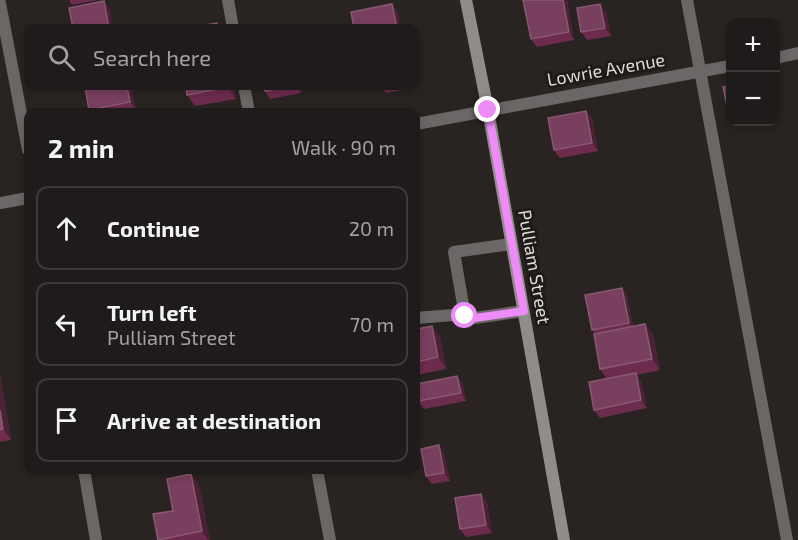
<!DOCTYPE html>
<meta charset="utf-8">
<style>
body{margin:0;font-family:"Exo 2",sans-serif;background:#272423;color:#f1f3f6}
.controls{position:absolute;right:18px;top:18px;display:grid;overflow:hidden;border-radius:12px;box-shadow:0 3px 9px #0003}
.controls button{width:54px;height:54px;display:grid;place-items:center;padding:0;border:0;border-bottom:2px solid #3c3939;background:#1f1b1a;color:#f1f3f6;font:30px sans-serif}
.stop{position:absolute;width:18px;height:18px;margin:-14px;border:4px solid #ed8cf9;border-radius:50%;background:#fff}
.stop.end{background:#ed8cf9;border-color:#fff;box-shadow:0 2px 6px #0008}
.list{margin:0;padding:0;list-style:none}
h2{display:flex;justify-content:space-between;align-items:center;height:78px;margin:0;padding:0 24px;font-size:26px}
h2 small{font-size:20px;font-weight:400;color:#a1a1a2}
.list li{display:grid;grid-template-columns:39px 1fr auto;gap:18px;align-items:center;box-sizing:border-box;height:84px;margin:0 12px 12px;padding:0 12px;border:2px solid #3c3939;border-radius:12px}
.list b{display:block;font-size:22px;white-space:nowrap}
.list p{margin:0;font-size:20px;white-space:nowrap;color:#a1a1a2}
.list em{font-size:20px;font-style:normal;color:#a1a1a2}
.icon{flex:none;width:33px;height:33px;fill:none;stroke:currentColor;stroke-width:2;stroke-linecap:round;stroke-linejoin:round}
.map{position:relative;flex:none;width:798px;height:540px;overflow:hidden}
.search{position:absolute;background:#1f1b1a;box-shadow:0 3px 9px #0003;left:24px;top:24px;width:396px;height:66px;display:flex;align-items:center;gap:15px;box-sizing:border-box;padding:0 21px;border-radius:12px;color:#a1a1a2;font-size:22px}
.panel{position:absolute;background:#1f1b1a;box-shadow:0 3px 9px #0003;left:24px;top:108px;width:396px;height:366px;border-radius:12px}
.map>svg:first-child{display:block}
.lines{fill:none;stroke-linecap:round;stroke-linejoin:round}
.lane{stroke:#6a6766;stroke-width:12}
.street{stroke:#6a6766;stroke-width:12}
.secondary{stroke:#908c8b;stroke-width:12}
.wall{fill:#6d2c4e}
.shaded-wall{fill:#4c2136}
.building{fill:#793f5e;stroke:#895871;stroke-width:1.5}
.route{stroke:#ed8cf9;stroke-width:8}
.labels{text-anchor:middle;stroke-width:6;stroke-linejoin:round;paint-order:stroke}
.street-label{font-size:18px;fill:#dfdcda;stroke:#1f1b18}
</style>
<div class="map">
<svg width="798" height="540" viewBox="0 0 798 540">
<rect width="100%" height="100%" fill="#292422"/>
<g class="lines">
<path class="lane" d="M228,0l5,28
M687,0l100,540
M244,86l5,26
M465,316l-11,-64 57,-8
M416,318l37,-3 22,3 48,-7
M317,470l13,70"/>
<path class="street" d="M0,3l28,147
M776,58l22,-5
M416,124l314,-58
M0,203l28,-5
M84,470l12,70"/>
<path class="secondary" d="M466,0l22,110 76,430"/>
</g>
<path class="wall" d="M69,0h29l-26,5z
M567,0l7,40 -37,7 -6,-8z
M606,12l5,24 -24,4 -6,-8z
M131,86l5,24 -12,2h-33l-2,-2z
M234,86l2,13 -41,7 -8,-11z
M264,86h35l2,7 -31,6 -5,-8z
M381,86h31l1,2 -27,5z
M586,111l6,8 6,32 -38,7 -6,-8z
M622,288l5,8 6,30 12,-2 8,11 7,35 -23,5 4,6 6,27 -47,10 -6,-8 13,-31 -7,-10 -5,-35 -3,-4z
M432,326l8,11 6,32 -30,6v-46z
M0,375l11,65 -11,2z
M457,376l6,8 3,17 -42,8 -6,-8z
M444,453l6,28 -18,3 -6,-8z
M191,474l8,12 11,54h-52z
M481,494l6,8 5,31 -26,4 -6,-8z"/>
<path class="shaded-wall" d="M563,0h4l7,40 -5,-8z
M104,1l6,8 3,19h-4z
M392,4l6,8 3,16h-4z
M600,4l6,8 5,24 -6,-8z
M127,86h4l5,24 -6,-8z
M228,86h6l2,13 -8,-12z
M296,86h3l2,7z
M586,111l6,8 6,32 -6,-8z
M622,288l5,8 7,35 -5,-8z
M645,324l8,11 7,35 -8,-11z
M432,326l8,11 6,32 -8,-12z
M636,373l5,8 6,27 -6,-8z
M0,375l11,65 -8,-11 -3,-19z
M457,376l6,8 3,17 -5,-8z
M439,445l5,8 6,28 -6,-8z
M191,474l8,12 11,54h-2l-6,-9z
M481,494l6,8 5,31 -6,-8z"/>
<path class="building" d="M523,0h40l6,32 -38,7z
M104,1l5,27h-36l-4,-20z
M392,4l5,24h-43l-3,-16z
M600,4l5,24 -24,4 -4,-24z
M217,23l1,5h-33z
M85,86h42l3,16 -41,8z
M186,86h42v1l-41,8z
M264,86h27l-26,5z
M730,86v24h-2l-5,-23z
M586,111l6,32 -38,7 -6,-32z
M622,288l7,35 -37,7 -7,-35z
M645,324l7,35 -52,10 -6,-35z
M432,326l6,31 -22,5v-33z
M636,373l5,27 -47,10 -5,-28z
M457,376l4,17 -43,8 -2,-17z
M0,410l3,19 -3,1z
M439,445l5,28 -18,3 -5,-27z
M191,474l11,57 -44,9 -5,-26 20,-3 -6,-32z
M481,494l5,31 -26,4 -5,-31z"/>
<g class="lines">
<path class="route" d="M465,316l10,2 49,-7 -36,-201"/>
</g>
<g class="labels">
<g class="street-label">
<text transform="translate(606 70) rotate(-10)" y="6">Lowrie Avenue</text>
<text transform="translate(534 267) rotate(80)" y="6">Pulliam Street</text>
</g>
</g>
</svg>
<div class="controls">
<button>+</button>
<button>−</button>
</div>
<div class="stop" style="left:465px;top:316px"></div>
<div class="stop end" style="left:488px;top:110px"></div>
<div class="search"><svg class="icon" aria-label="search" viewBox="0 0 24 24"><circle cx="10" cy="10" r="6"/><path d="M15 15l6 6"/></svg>Search here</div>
<section class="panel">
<h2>2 min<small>Walk · 90 m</small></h2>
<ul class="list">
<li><svg class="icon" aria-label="ahead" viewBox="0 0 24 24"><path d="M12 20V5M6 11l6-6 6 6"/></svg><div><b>Continue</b></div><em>20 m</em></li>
<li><svg class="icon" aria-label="left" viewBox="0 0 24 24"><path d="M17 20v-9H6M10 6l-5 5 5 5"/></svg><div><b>Turn left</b><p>Pulliam Street</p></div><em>70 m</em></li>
<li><svg class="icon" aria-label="arrive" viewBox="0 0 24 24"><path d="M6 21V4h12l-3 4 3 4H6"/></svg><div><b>Arrive at destination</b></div></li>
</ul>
</section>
</div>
